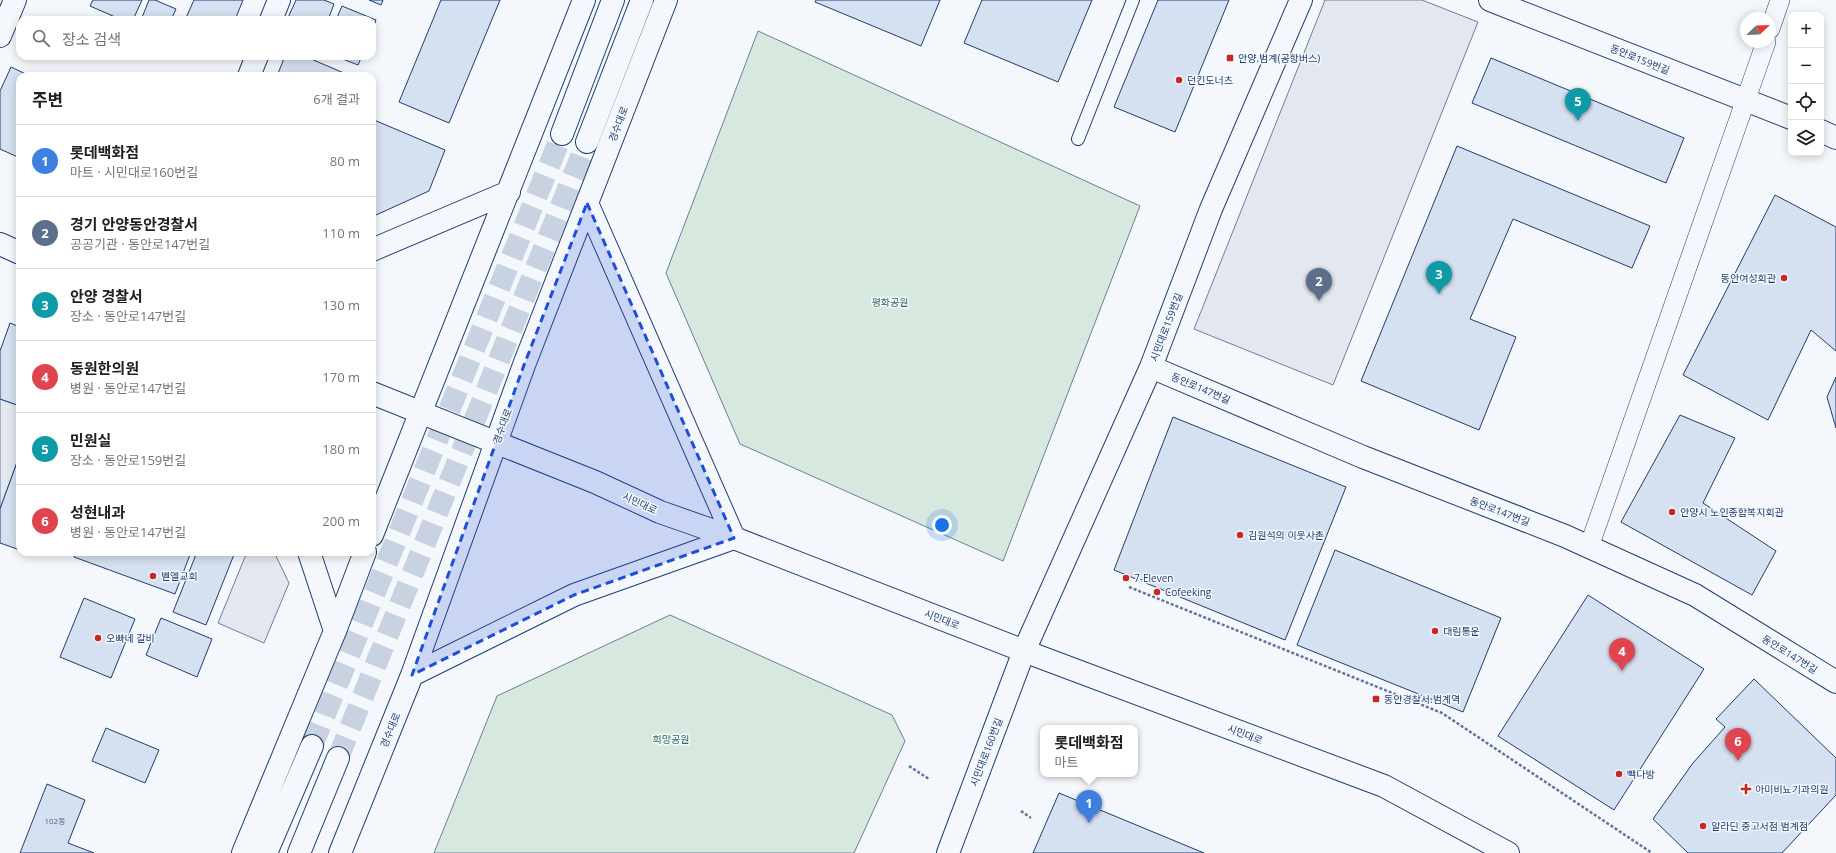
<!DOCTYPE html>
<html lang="ko">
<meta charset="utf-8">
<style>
body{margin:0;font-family:"Open Sans","Noto Sans KR",sans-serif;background:#f2f2f2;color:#202124}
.controls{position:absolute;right:12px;top:12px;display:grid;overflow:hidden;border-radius:8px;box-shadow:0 2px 10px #0003}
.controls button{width:36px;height:36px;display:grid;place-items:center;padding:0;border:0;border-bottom:1px solid #e0e0e0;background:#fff;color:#202124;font:20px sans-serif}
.compass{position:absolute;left:1740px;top:12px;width:36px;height:36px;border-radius:50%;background:#fff;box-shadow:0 2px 10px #0003;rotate:67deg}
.you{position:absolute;left:942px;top:525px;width:14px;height:14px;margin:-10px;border:3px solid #fff;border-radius:50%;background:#1a73e8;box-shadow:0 0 0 6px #1a73e833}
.badge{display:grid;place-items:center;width:26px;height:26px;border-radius:50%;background:#0f766e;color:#fff;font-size:13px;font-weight:700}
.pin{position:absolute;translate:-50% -33px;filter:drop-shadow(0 1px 2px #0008)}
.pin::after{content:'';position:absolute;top:21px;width:14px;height:12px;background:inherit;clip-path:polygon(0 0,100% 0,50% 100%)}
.popup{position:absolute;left:1040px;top:725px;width:98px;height:52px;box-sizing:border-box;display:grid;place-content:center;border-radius:8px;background:#fff;filter:drop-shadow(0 1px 3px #0005);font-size:13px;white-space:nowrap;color:#757577}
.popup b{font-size:15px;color:#202124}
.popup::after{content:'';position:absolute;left:50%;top:100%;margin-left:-8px;border:8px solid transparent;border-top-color:#fff}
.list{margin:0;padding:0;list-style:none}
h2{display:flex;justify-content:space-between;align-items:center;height:52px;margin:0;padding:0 16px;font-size:17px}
h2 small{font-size:13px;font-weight:400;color:#757577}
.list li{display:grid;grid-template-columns:26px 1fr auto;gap:12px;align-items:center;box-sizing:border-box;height:72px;padding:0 16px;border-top:1px solid #e0e0e0}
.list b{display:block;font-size:15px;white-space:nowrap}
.list p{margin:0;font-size:13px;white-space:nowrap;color:#757577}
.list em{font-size:13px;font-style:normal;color:#757577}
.icon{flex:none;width:22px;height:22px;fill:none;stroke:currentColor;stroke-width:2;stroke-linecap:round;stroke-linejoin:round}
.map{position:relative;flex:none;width:1836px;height:853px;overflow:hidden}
.search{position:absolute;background:#fff;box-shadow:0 2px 10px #0003;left:16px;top:16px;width:360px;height:44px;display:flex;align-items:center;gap:10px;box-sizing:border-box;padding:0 14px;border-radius:12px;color:#757577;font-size:15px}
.panel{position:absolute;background:#fff;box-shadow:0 2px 10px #0003;left:16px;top:72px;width:360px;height:484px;border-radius:12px}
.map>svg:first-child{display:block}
.green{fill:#d7e8df;stroke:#687fa3}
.parking{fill:#e3e8f0;stroke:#687fa3}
.building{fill:#d5e0f0;stroke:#1d3f73}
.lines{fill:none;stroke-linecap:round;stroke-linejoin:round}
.primary-tunnel{stroke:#c9d2e0;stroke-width:22;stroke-dasharray:22 11;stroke-linecap:butt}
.service-casing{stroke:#1d3f73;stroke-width:14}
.pedestrian-casing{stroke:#1d3f73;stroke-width:20}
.minor-casing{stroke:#1d3f73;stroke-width:24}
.tertiary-casing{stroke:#1d3f73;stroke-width:24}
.primary-casing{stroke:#1d3f73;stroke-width:24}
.path{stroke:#5e769c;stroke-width:2.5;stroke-dasharray:3 2;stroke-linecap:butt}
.service{stroke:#f4f7fb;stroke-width:12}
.pedestrian{stroke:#f4f7fb;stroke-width:19}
.minor{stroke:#f4f7fb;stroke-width:22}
.tertiary{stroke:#f4f7fb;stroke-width:22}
.primary{stroke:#f4f7fb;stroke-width:22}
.marked{fill:#1d4ed8;fill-opacity:0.2;stroke:#1d4ed8;stroke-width:3;stroke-dasharray:8 5;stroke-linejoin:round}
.poi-dot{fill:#c62828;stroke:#f4f7fb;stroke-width:1.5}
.labels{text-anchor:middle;stroke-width:3;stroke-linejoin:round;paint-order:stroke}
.number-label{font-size:8px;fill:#4b6792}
.poi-label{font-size:10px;fill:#1d3f73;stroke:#f4f7fb;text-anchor:start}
.street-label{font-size:10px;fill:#1d3f73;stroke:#f4f7fb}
.park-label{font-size:10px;fill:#2c6c60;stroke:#f4f7fb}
</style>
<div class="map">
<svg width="1836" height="853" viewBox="0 0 1836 853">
<rect width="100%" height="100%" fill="#f4f7fb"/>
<path class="green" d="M758,31l382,175 -137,355 -263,-117 -74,-171z
M670,615l222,100 13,26 -51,112h-420l63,-157z"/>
<path class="parking" d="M1325,0h97l56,22 -145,363 -139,-56z
M0,399l20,7v48l-20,55z
M247,552h27l15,31 -25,60 -46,-20z"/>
<path class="building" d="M93,0h49l-9,20h-11l-32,-14z
M149,0h6l21,9 -5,11h-30z
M194,0h49l-8,20h-50z
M296,0h28l10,4 -6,16h-41z
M369,0h14l-2,5z
M441,0h59l-51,123 -50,-21z
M816,0h124l-19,46 -106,-44z
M982,0h110l-34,82 -94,-39z
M1158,0h71l-54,132 -61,-25z
M342,6l34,14 -4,11v-11h-36z
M285,56h19l47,20h-74z
M335,56h27l-4,9z
M1491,58l193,80 -18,45 -194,-80z
M11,67l19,9h-10v82l-20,-9v-58z
M374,120l71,30 -16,41 -53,24 -4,-2v-89z
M1457,146l193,80 -18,42 -119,-49 -43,100 46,18 -37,93 -118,-49z
M1775,195l61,32v124l-25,-21 -43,90 -85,-45z
M10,323l10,4v79l-20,-7v-48z
M1836,377v51l-9,-31z
M1680,415l55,23 -32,65 73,48 -24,44 -131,-73z
M1173,417l173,70 -61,153 -171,-70z
M20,454v96l-20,-7v-34z
M1335,550l166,68 -38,94 -166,-67z
M76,552h115l-16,42 -101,-37z
M197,552h38l-29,73 -33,-13z
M1588,595l116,74 -90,141 -116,-74z
M84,598l51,21 -24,59 -51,-21z
M161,618l51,21 -15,38 -51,-22z
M1754,679l82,79v37l-54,58h-94l-35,-34 40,-56 32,-36 -9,-8z
M106,728l53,22 -14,33 -53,-22z
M47,784l38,16 -17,43 26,10h-74z
M1059,793l145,60h-171z"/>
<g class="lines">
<path class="primary-tunnel" d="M312,746l250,-612
M338,758l249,-616"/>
<defs>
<path id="service" d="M1078,139l55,-139"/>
<path id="pedestrian" d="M1770,29l10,-29
M1589,547l177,-505"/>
<path id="minor" d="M1490,0l301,118
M271,20l8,-20
M0,36l15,-36
M249,76l8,-20
M1821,131l15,7
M1151,367l212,90 202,79 130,59 141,87
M948,853l76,-202 127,-284 60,-158 90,-209"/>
<path id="tertiary" d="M0,244l20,9
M372,393l223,89 65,30 74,26 290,113 360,135 124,67"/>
<path id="primary" d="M562,134l51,-134
M587,142l55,-142
M372,250l137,-58
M372,535l212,-535
M309,552l26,79
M412,675l162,-80 160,-57 -147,-335
M243,853l92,-222 30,-79
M266,853l46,-107
M299,853l39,-95
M340,853l72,-178 112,-310 142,-365"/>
</defs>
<use href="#service" class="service-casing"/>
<use href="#pedestrian" class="pedestrian-casing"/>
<use href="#minor" class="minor-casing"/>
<use href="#tertiary" class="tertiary-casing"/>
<use href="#primary" class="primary-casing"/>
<path class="path" d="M1129,587l313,126 210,140
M909,766l20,13
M1021,811l10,7"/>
<use href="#service" class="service"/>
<use href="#pedestrian" class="pedestrian"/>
<use href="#minor" class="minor"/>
<use href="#tertiary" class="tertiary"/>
<use href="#primary" class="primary"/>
</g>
<path class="marked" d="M587,203l147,335 -160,57 -162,80 112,-310z"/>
<g class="poi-dot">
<rect x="1226" y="54" width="8" height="8" rx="2"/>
<circle cx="1179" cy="80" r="4"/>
<circle cx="1784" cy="278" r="4"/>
<circle cx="1672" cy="512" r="4"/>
<circle cx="1240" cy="535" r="4"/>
<circle cx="153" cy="576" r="4"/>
<circle cx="1126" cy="578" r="4"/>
<circle cx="1157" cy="592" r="4"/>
<circle cx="1435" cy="631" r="4"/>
<circle cx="98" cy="638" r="4"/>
<rect x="1372" y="695" width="8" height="8" rx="2"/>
<circle cx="1619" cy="774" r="4"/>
<path d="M1744 783h4v4h4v4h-4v4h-4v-4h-4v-4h4z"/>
<circle cx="1703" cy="826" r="4"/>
</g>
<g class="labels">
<g class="number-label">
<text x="55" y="824">102동</text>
</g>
<g class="poi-label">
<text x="1238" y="62">안양.범계(공항버스)</text>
<text x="1187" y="84">던킨도너츠</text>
<text x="1776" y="282" text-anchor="end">동안여성회관</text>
<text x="1680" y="516">안양시 노인종합복지회관</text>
<text x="1248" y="539">김원석의 이웃사촌</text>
<text x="161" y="580">벧엘교회</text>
<text x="1134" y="582">7-Eleven</text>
<text x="1165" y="596">Cofeeking</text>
<text x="1443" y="635">대림통운</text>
<text x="106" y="642">오빠네 갈비</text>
<text x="1384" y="703">동안경찰서.범계역</text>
<text x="1627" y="778">빽다방</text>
<text x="1755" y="793">아미비뇨기과의원</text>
<text x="1711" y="830">알라딘 중고서점 범계점</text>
</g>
<g class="street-label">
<text transform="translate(1640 59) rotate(22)" y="4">동안로159번길</text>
<text transform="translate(618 124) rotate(-69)" y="4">경수대로</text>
<text transform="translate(1166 327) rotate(-69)" y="4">시민대로159번길</text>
<text transform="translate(1201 388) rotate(23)" y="4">동안로147번길</text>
<text transform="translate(502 426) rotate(-70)" y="4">경수대로</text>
<text transform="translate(640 503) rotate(25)" y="4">시민대로</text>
<text transform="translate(1500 511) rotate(21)" y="4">동안로147번길</text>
<text transform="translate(942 619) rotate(21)" y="4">시민대로</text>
<text transform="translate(1790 654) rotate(32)" y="4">동안로147번길</text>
<text transform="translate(390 730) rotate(-68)" y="4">경수대로</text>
<text transform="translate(1245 734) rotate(21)" y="4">시민대로</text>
<text transform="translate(986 752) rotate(-69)" y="4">시민대로160번길</text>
</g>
<g class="park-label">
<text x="890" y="306">평화공원</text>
<text x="671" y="743">희망공원</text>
</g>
</g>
</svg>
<div class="controls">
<button>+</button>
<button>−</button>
<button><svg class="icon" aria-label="locate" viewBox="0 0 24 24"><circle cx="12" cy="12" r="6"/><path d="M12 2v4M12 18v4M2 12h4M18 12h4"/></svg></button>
<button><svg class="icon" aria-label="layers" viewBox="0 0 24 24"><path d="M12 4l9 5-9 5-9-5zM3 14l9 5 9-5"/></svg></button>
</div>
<svg class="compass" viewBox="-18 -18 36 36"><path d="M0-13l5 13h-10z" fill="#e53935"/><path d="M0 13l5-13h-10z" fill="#757577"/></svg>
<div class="you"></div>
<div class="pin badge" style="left:1089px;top:823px;background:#3f7fe0">1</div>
<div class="popup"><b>롯데백화점</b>마트</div>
<div class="pin badge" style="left:1319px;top:301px;background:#5c6f8a">2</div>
<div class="pin badge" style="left:1439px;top:294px;background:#0f9aa8">3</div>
<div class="pin badge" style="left:1622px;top:671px;background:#e0444e">4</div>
<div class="pin badge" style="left:1578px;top:121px;background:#0f9aa8">5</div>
<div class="pin badge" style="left:1738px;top:761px;background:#e0444e">6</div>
<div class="search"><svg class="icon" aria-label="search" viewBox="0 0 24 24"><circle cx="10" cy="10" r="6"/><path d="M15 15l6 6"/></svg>장소 검색</div>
<section class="panel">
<h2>주변<small>6개 결과</small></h2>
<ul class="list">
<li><span class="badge" style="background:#3f7fe0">1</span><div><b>롯데백화점</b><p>마트 · 시민대로160번길</p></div><em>80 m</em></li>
<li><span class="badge" style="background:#5c6f8a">2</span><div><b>경기 안양동안경찰서</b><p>공공기관 · 동안로147번길</p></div><em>110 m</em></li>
<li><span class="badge" style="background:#0f9aa8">3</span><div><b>안양 경찰서</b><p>장소 · 동안로147번길</p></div><em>130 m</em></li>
<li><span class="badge" style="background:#e0444e">4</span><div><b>동원한의원</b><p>병원 · 동안로147번길</p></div><em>170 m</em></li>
<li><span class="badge" style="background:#0f9aa8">5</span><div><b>민원실</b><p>장소 · 동안로159번길</p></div><em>180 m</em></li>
<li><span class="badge" style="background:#e0444e">6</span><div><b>성현내과</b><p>병원 · 동안로147번길</p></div><em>200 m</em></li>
</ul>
</section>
</div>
